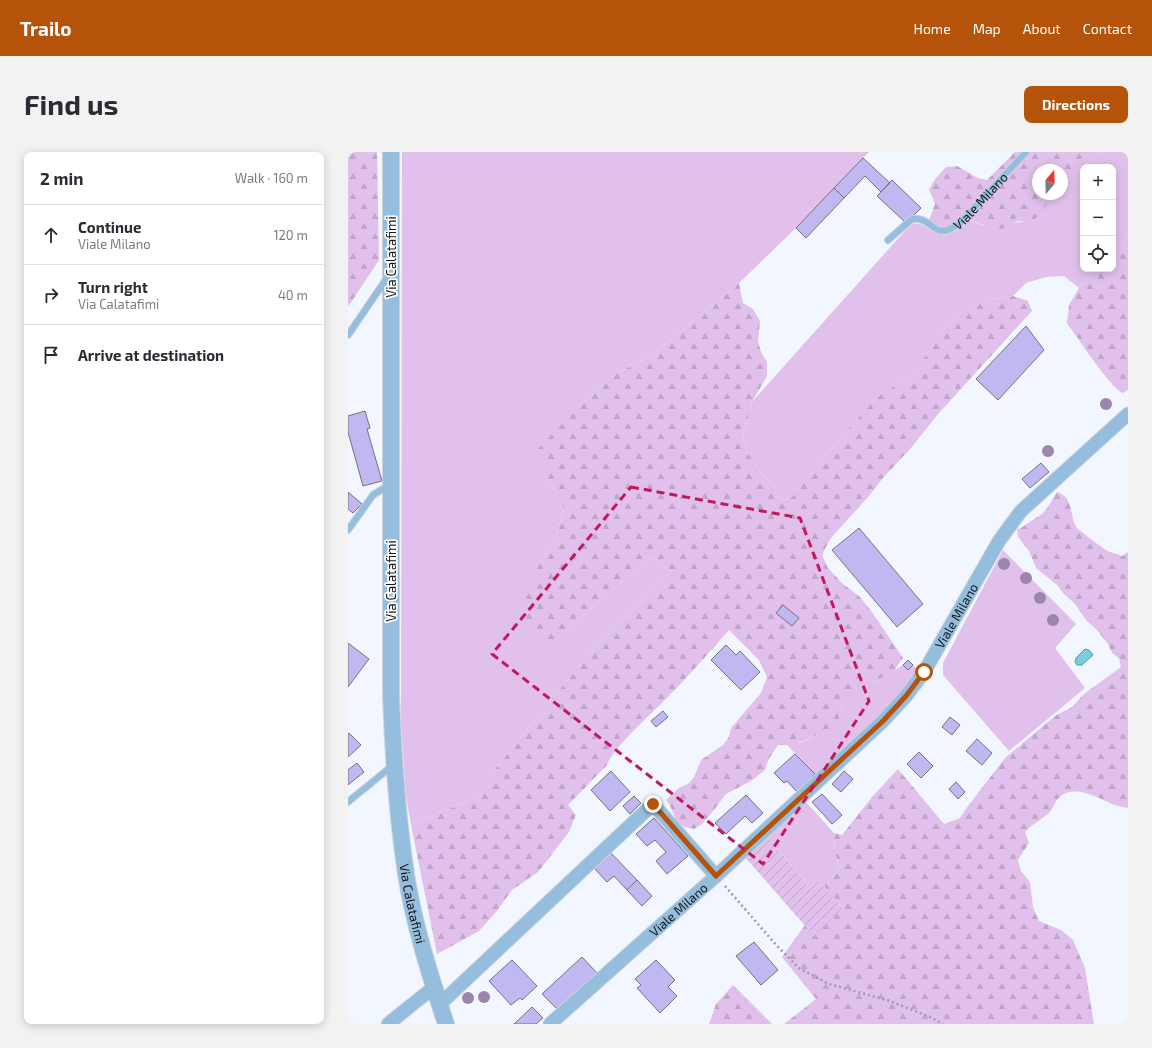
<!DOCTYPE html>
<meta charset="utf-8">
<style>
body{margin:0;font-family:"Exo 2",sans-serif;background:#f2f2f3;color:#2b2b33}
.controls{position:absolute;right:12px;top:12px;display:grid;overflow:hidden;border-radius:8px;box-shadow:0 2px 10px #0003}
.controls button{width:36px;height:36px;display:grid;place-items:center;padding:0;border:0;border-bottom:1px solid #e1e1e2;background:#fff;color:#2b2b33;font:20px sans-serif}
.compass{position:absolute;left:684px;top:12px;width:36px;height:36px;border-radius:50%;background:#fff;box-shadow:0 2px 10px #0003;rotate:19deg}
.stop{position:absolute;width:12px;height:12px;margin:-9px;border:3px solid #b45309;border-radius:50%;background:#fff}
.stop.end{background:#b45309;border-color:#fff;box-shadow:0 1px 4px #0008}
.list{margin:0;padding:0;list-style:none}
h2{display:flex;justify-content:space-between;align-items:center;height:52px;margin:0;padding:0 16px;font-size:17px}
h2 small{font-size:13px;font-weight:400;color:#7c7c81}
.list li{display:grid;grid-template-columns:26px 1fr auto;gap:12px;align-items:center;box-sizing:border-box;height:60px;padding:0 16px;border-top:1px solid #e1e1e2}
.list b{display:block;font-size:15px;white-space:nowrap}
.list p{margin:0;font-size:13px;white-space:nowrap;color:#7c7c81}
.list em{font-size:13px;font-style:normal;color:#7c7c81}
.icon{flex:none;width:22px;height:22px;fill:none;stroke:currentColor;stroke-width:2;stroke-linecap:round;stroke-linejoin:round}
.map{position:relative;flex:none;width:780px;height:872px;overflow:hidden;border-radius:8px}
header{display:flex;align-items:center;gap:24px;box-sizing:border-box;height:56px;padding:0 20px;background:#b45309;color:#fff}
header strong{font-size:19px}
nav{display:flex;gap:22px;margin-inline-start:auto;font-size:14px}
.intro{display:flex;align-items:center;justify-content:space-between;box-sizing:border-box;height:96px;padding:0 24px}
h1{margin:0;font-size:28px}
.button{padding:10px 18px;border-radius:8px;background:#b45309;color:#fff;font-size:14px;font-weight:700}
main{display:flex;gap:24px;padding:0 24px}
aside{flex:1;background:#fff;border-radius:8px;box-shadow:0 2px 10px #0003}
.map>svg:first-child{display:block}
.grass{fill:#e1c1ec}
.forest{fill:url(#forest-firs)}
.garden{fill:url(#garden-furrows)}
.water{fill:#7ecae0;stroke:#5e93a4}
.building{fill:#c1b7f1;stroke:#74727f}
.lines{fill:none;stroke-linecap:round;stroke-linejoin:round}
.service-casing{stroke:#ced2da;stroke-width:8}
.minor-casing{stroke:#ced2da;stroke-width:15}
.tertiary-casing{stroke:#ced2da;stroke-width:18}
.path{stroke:#9b9ea5;stroke-width:2.5;stroke-dasharray:2 3;stroke-linecap:butt}
.service{stroke:#95bddd;stroke-width:6}
.minor{stroke:#95bddd;stroke-width:13}
.tertiary{stroke:#95bddd;stroke-width:16}
.tree{fill:#9d86ab}
.route{stroke:#b45309;stroke-width:5}
.marked{fill:none;stroke:#c2185b;stroke-width:3;stroke-dasharray:8 5;stroke-linejoin:round}
.labels{text-anchor:middle;stroke-width:3.5;stroke-linejoin:round;paint-order:stroke}
.street-label{font-size:13px;fill:#121418;stroke:#fff}
</style>
<header>
<strong>Trailo</strong>
<nav><a>Home</a><a>Map</a><a>About</a><a>Contact</a></nav>
</header>
<div class="intro"><h1>Find us</h1><a class="button">Directions</a></div>
<main>
<aside>
<h2>2 min<small>Walk · 160 m</small></h2>
<ul class="list">
<li><svg class="icon" aria-label="ahead" viewBox="0 0 24 24"><path d="M12 20V5M6 11l6-6 6 6"/></svg><div><b>Continue</b><p>Viale Milano</p></div><em>120 m</em></li>
<li><svg class="icon" aria-label="right" viewBox="0 0 24 24"><path d="M7 20v-9h11M14 6l5 5-5 5"/></svg><div><b>Turn right</b><p>Via Calatafimi</p></div><em>40 m</em></li>
<li><svg class="icon" aria-label="arrive" viewBox="0 0 24 24"><path d="M6 21V4h12l-3 4 3 4H6"/></svg><div><b>Arrive at destination</b></div></li>
</ul>
</aside>
<div class="map">
<svg width="780" height="872" viewBox="0 0 780 872">
<defs>
<pattern id="forest-firs" width="22" height="20" patternUnits="userSpaceOnUse"><rect width="22" height="20" fill="#e1c1ec"/><path d="M5 1l3.5 6h-7zM16 11l3.5 6h-7z" fill="#c0a5ca"/></pattern>
<pattern id="garden-furrows" width="10" height="10" patternUnits="userSpaceOnUse"><rect width="10" height="10" fill="#e1c1ec"/><path d="M-1 1l2-2M0 10L10 0M9 11l2-2" fill="none" stroke="#c0a5ca"/></pattern>
</defs>
<rect width="100%" height="100%" fill="#f2f6ff"/>
<path class="grass" d="M54,0h467l-73,76 -57,55 -87,72 -36,19 -35,30 -35,71 18,33 -8,29 -19,31 11,78 104,-90 19,16 -84,84 -117,144 -59,25 -5,-28 -5,-74z
M751,0h29v85l-15,16v-86h-30v102h15l-19,19 -15,-12 -18,1 -20,6 -13,13 -18,3 -24,8 -22,14 -14,22 -23,32 -35,22 -49,55 -36,45 -8,3 -5,-1 -8,-16 -11,-11 -12,-20 -5,-15 9,-35 159,-178c14,-5 23,15 38,10 8,-2 14,-10 20,-15 5,2 12,7 18,7 14,1 26,-5 39,-4l29,-28h7v-7z
M655,398l73,74 -21,24 30,40 -76,63 -66,-76v-12z
M555,513l5,5 5,-5 4,5v3l-25,31 -74,73 -31,-32c19,0 38,-17 52,-27l4,-15 14,-11z
M458,650l28,31 1,19 4,13 -2,7 -13,14 -5,-6 -9,8 -42,-51z"/>
<path class="forest" d="M0,0h29l2,108 -31,47z
M667,0h84l-37,35v-17h-24v24h17l-19,24 -10,4 -8,-1 -16,8 -16,-3 -17,-7 7,-10 -4,-4c-7,8 -20,25 -32,22 -4,-1 -8,-5 -11,-7l6,-16 -6,-15 7,-11 10,-11 11,-1 21,12 9,2z
M780,85v153l-5,3c-11,-3 -47,-58 -56,-70l2,-18 10,-17 19,-19h15v-16z
M391,131l4,20 10,6 7,12 -2,20 3,11 6,10v14l-15,26 -9,35 5,15 12,20 11,11 8,16 5,1 8,-3 36,-45 49,-55 35,-22 23,-32 14,-22 22,-14 24,-8 18,-3 15,5 4,10 -93,102 -29,36 -28,30 -13,17 -39,43 -8,16 6,13 14,15 18,14 12,15 31,46 -10,14 -18,9 -32,22 -4,15 -10,11 -35,16h-16l-10,15 -3,10 -14,11 -25,13 -12,16 -12,14 -8,5c-23,-3 -16,-14 -28,-29l13,-12 9,-4 6,-7 7,-17 22,-15 6,-8 2,-9 30,-35 6,-16 -8,-17 -30,-30c-22,25 -44,50 -67,73 -13,13 -50,46 -55,62l-39,40 8,10 -7,17 -31,40 -26,18 -16,22 -17,19 -42,23 -26,-129 59,-25 117,-144 84,-84 -19,-16 -104,90 -21,-18 -2,-32 12,-28 19,-31 8,-29 -18,-33 -9,-25 44,-46 35,-30 36,-19z
M709,340c17,5 12,24 20,36 4,4 28,22 33,24 4,1 8,2 12,4l6,-4v256c-15,-2 -21,-7 -34,-12 -12,-5 -28,-8 -37,4 -3,4 -4,9 -8,13 -8,7 -17,11 -24,19l4,11 -11,17 3,11 9,11 3,25 6,14 22,9 12,10 12,28 9,56h-310l32,-25 -34,-42 23,-32 9,11 29,-28 -19,-22 13,-14 2,-7 -4,-13 -1,-19 8,2 30,-38 26,-28 46,55 16,-6 5,-8 40,-52 50,-42 17,-9 12,-13 37,-27 -2,-9 -7,-5 -4,-9 -11,-14 -11,-10 -11,-16 -12,-11 -6,-8 -21,-17 -7,-17 -11,-14 -1,-9 2,1 23,-15 6,-7z
M385,833l39,39h-63l7,-20z"/>
<path class="garden" d="M420,685l42,51 9,-8 24,28 -29,28 -69,-79z"/>
<path class="water" d="M737,497l4,1 4,5 -11,10h-5l-2,-3 1,-4z"/>
<path class="building" d="M515,6l27,25 -9,9 -16,-16 -21,22 -10,-10z
M544,28l29,28 -15,15 -29,-27z
M486,36l10,10 -38,40 -10,-10z
M678,174l18,24 -46,50 -22,-21z
M17,259l5,17 -3,1 15,52 -19,5 -15,-54v-16z
M693,311l8,9 -19,16 -8,-9z
M0,340l14,12 -9,9 -5,-4z
M511,376l64,76 -26,23 -65,-77z
M435,453l16,13 -7,8 -16,-13z
M0,491l21,16 -21,28z
M378,493l10,10 4,-4 20,21 -19,18 -30,-30z
M560,508l5,5 -5,5 -5,-5z
M315,559l5,6 -12,10 -5,-6z
M602,565l10,8 -8,10 -10,-8z
M1,581l12,12 -13,12v-23z
M629,587l15,14 -10,12 -16,-14z
M571,600l14,14 -12,12 -14,-14z
M447,602l20,20 -18,18 -10,-11 -3,2 -10,-10z
M9,611l7,9 -16,13v-15z
M263,619l19,21 -20,19 -19,-21z
M496,619l9,8 -12,13 -9,-8z
M608,630l9,10 -7,7 -9,-10z
M474,642l20,21 -10,9 -20,-22z
M398,643l17,18 -11,10 -7,-7 -19,18 -11,-11z
M286,644l7,7 -11,11 -7,-8z
M306,666l34,38 -21,18 -11,-13 10,-9 -11,-12 -8,6 -11,-12z
M261,699l28,29 -10,10 -13,-14 -7,6 -14,-15z
M289,728l15,16 -10,10 -15,-16z
M406,790l24,28 -17,15 -25,-29z
M234,805l15,16 -39,37 -16,-16z
M164,808l25,26 -15,14 -2,-2 -9,7 -22,-24z
M308,808l19,20 -7,7 9,9 -17,17 -23,-25 4,-3 -6,-6z
M184,855l11,11 -7,6h-22z"/>
<g class="lines">
<defs>
<g id="service">
<path id="s1" d="M540,88l24,-21c23,-3 20,25 48,4l66,-71"/>
<path d="M0,183l39,-57"/>
<path d="M0,378l25,-35 16,-10"/>
<path d="M0,650l44,-36"/>
</g>
<g id="minor">
<path d="M92,852l213,-200 63,72"/>
<path d="M40,872l46,-37"/>
<path id="s2" d="M202,872l166,-148 167,-155 23,-25 18,-24 75,-131 22,-30 107,-97"/>
</g>
<g id="tertiary">
<path id="s3" d="M43,0v542c2,60 6,120 15,180 8,51 24,101 40,150"/>
</g>
</defs>
<use href="#service" class="service-casing"/>
<use href="#minor" class="minor-casing"/>
<use href="#tertiary" class="tertiary-casing"/>
<path class="path" d="M377,734l52,60 22,22 30,16 61,17 40,16 13,7"/>
<use href="#service" class="service"/>
<use href="#minor" class="minor"/>
<use href="#tertiary" class="tertiary"/>
</g>
<g class="tree">
<circle cx="758" cy="252" r="6"/>
<circle cx="700" cy="299" r="6"/>
<circle cx="656" cy="412" r="6"/>
<circle cx="678" cy="426" r="6"/>
<circle cx="692" cy="446" r="6"/>
<circle cx="705" cy="468" r="6"/>
<circle cx="136" cy="845" r="6"/>
<circle cx="120" cy="846" r="6"/>
</g>
<g class="lines">
<path class="route" d="M305,652l63,72 167,-155 23,-25 18,-24"/>
</g>
<path class="marked" d="M283,335l169,31 69,183 -106,163 -271,-210z"/>
<g class="labels">
<g class="street-label">
<text dy="5" stroke="none"><textPath href="#s1" startOffset="115">Viale Milano</textPath></text>
<text transform="translate(43 105) rotate(-90)" y="5">Via Calatafimi</text>
<text transform="translate(43 429) rotate(-90)" y="5">Via Calatafimi</text>
<text dy="5" stroke="none"><textPath href="#s2" startOffset="579">Viale Milano</textPath></text>
<text dy="5" stroke="none"><textPath href="#s3" startOffset="753">Via Calatafimi</textPath></text>
<text dy="5" stroke="none"><textPath href="#s2" startOffset="172">Viale Milano</textPath></text>
</g>
</g>
</svg>
<div class="controls">
<button>+</button>
<button>−</button>
<button><svg class="icon" aria-label="locate" viewBox="0 0 24 24"><circle cx="12" cy="12" r="6"/><path d="M12 2v4M12 18v4M2 12h4M18 12h4"/></svg></button>
</div>
<svg class="compass" viewBox="-18 -18 36 36"><path d="M0-13l5 13h-10z" fill="#e53935"/><path d="M0 13l5-13h-10z" fill="#7c7c81"/></svg>
<div class="stop" style="left:576px;top:520px"></div>
<div class="stop end" style="left:305px;top:652px"></div>
</div>
</main>
